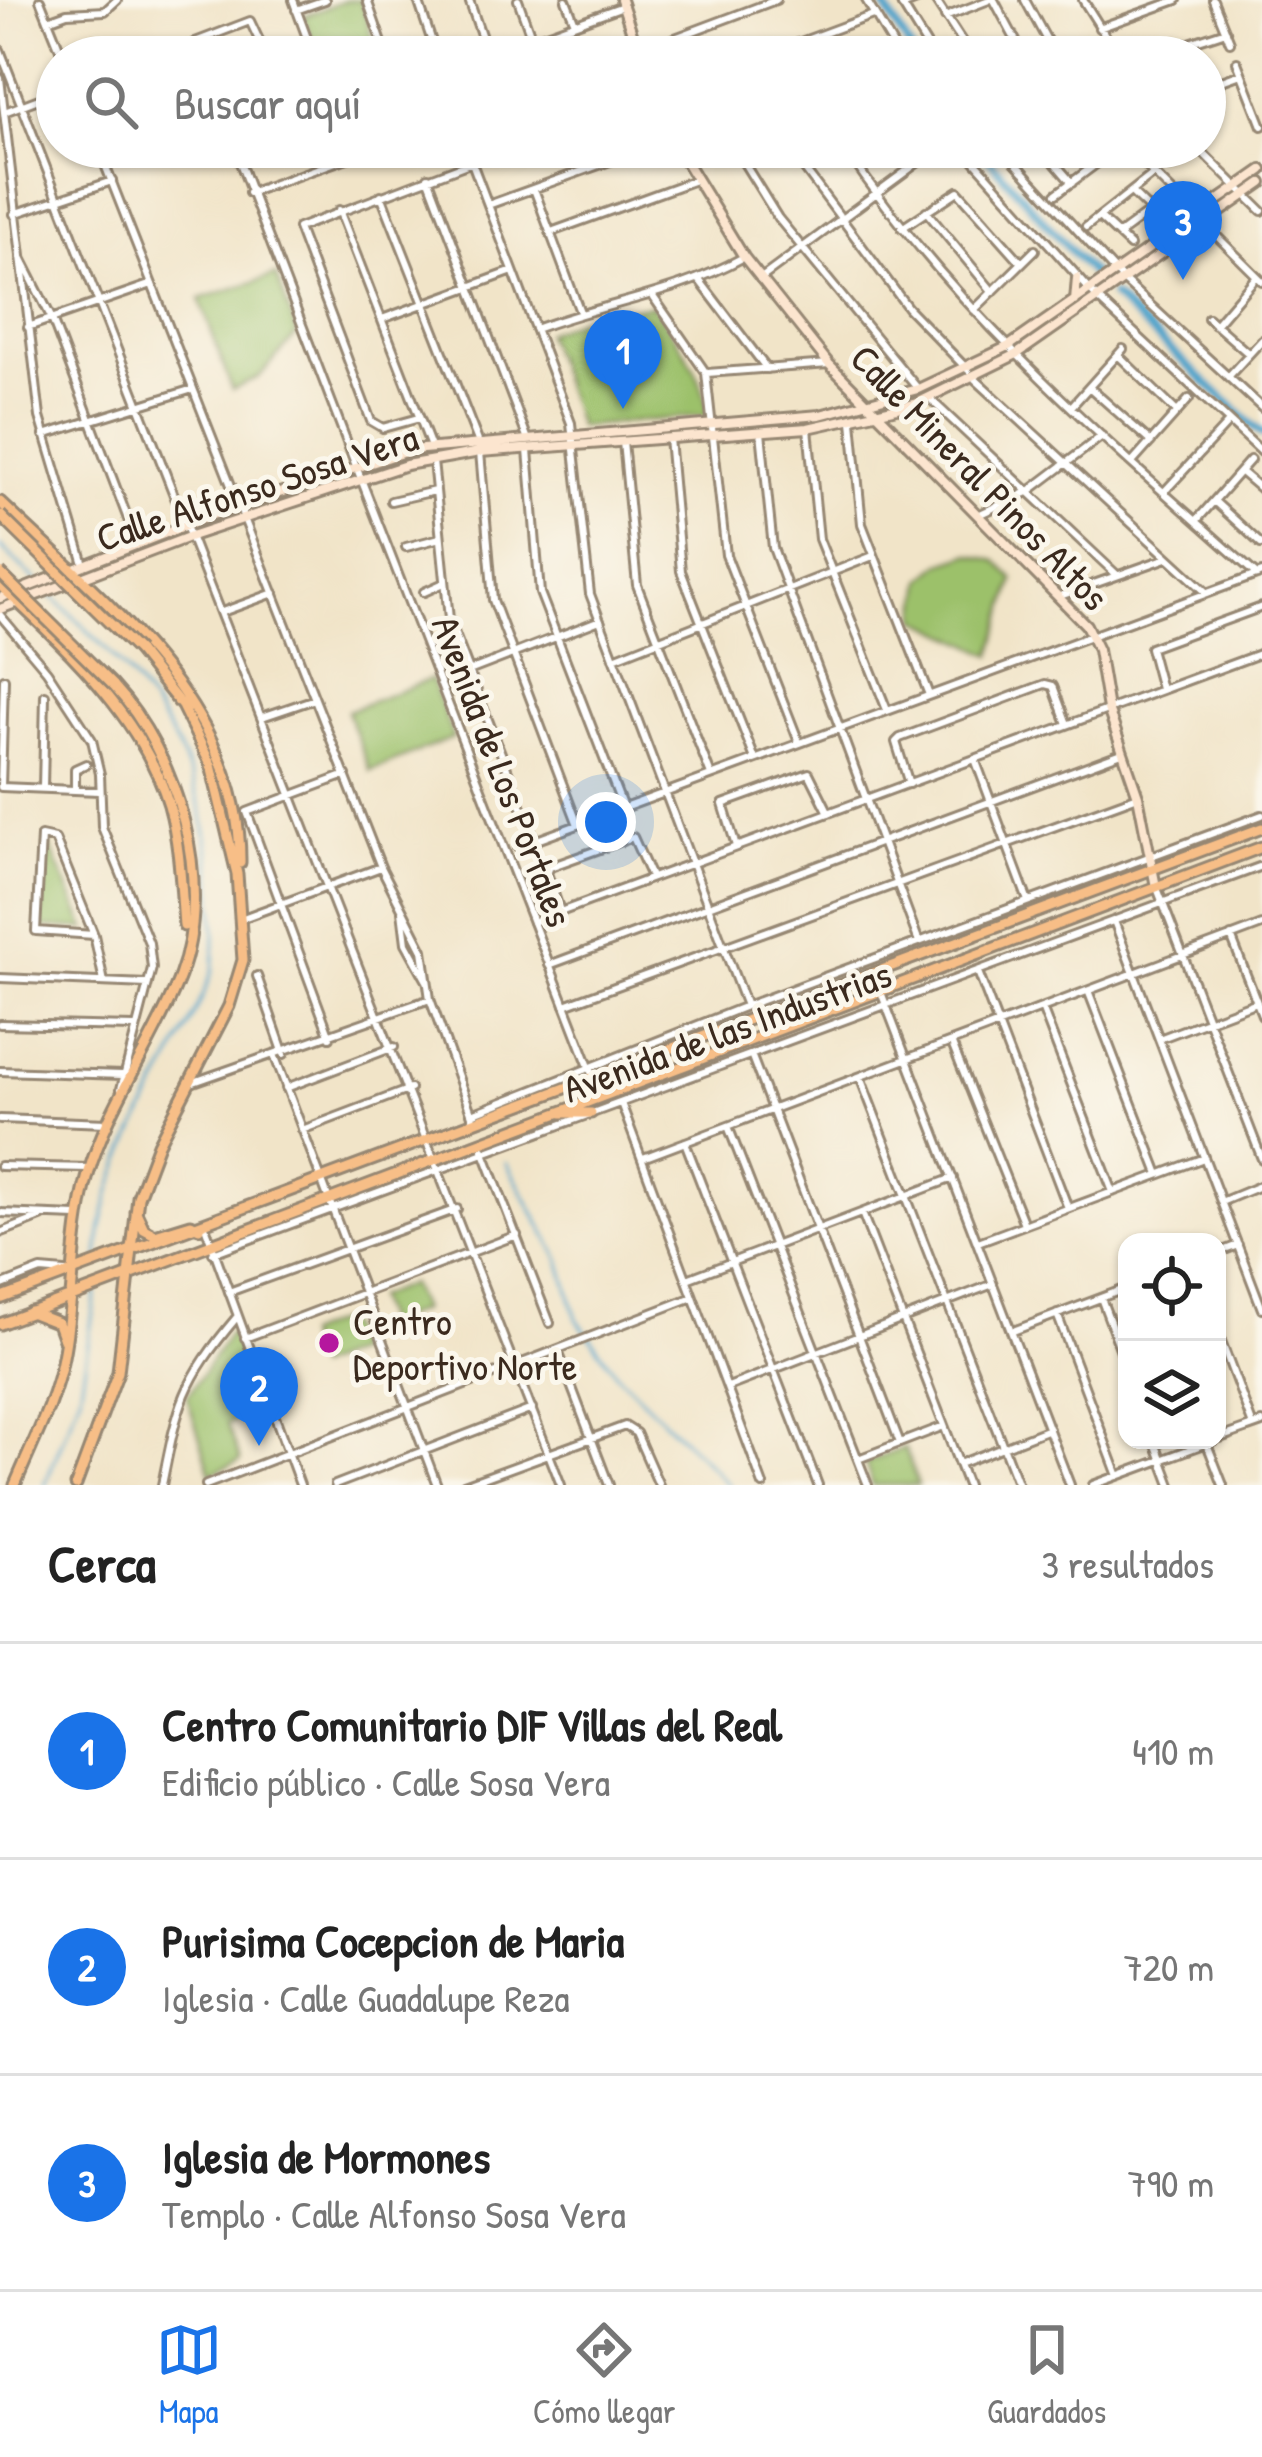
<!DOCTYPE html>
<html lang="es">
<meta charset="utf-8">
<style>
body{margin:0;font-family:"Patrick Hand",sans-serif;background:#f6f6f6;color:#222}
.controls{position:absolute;right:36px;bottom:36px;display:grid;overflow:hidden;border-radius:24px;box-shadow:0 3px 9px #0004}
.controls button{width:108px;height:108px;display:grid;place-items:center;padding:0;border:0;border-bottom:3px solid #e0e0e0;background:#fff;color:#222;font:60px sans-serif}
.you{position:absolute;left:606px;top:822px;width:42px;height:42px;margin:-30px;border:9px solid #fff;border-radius:50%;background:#1a73e8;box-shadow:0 0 0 18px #1a73e833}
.badge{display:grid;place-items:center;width:78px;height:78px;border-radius:50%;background:#1a73e8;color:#fff;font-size:39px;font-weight:700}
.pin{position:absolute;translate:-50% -99px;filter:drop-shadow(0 3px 6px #0008)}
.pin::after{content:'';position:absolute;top:63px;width:42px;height:36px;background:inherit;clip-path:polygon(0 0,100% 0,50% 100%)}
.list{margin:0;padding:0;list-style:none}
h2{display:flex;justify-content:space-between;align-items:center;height:156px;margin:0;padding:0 48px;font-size:51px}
h2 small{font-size:39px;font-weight:400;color:#767676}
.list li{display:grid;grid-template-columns:78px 1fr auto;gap:36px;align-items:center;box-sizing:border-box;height:216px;padding:0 48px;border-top:3px solid #e0e0e0}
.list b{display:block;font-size:45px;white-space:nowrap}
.list p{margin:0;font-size:39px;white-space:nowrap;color:#767676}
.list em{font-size:39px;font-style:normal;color:#767676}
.icon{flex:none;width:66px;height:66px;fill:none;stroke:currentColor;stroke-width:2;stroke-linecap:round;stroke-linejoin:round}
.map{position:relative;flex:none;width:1262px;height:1485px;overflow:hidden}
.search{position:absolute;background:#fff;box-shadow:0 3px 9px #0004;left:36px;right:36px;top:36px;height:132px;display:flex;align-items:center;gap:30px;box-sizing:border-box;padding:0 42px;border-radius:66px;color:#767676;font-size:45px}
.sheet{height:804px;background:#fff}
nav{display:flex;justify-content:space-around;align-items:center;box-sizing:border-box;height:168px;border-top:3px solid #e0e0e0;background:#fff;font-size:33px;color:#767676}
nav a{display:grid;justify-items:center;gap:6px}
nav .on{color:#1a73e8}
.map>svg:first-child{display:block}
.green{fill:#9cc16b;stroke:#6c7644;stroke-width:3}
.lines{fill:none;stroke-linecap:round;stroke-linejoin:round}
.stream{stroke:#50a4cb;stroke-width:3}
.canal{stroke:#50a4cb;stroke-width:8}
.minor-casing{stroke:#968773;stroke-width:12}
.tertiary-casing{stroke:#968773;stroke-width:12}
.secondary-casing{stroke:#968773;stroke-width:14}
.primary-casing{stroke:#968773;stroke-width:15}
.trunk-casing{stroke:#968773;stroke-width:15}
.minor{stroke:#fff;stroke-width:6}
.tertiary{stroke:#fff;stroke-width:6}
.secondary{stroke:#fce5cf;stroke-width:8}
.primary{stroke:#f7be87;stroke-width:9}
.trunk{stroke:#f7be87;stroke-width:9}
.trunk-bridge-casing{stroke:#968773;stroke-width:15;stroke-linecap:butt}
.trunk-bridge{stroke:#f7be87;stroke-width:9}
.poi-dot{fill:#b5179e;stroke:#fbf7ec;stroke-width:4.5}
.labels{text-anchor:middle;stroke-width:10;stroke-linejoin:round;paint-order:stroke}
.street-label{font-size:39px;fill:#3b2a1e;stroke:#fbf7ec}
.poi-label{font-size:39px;fill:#3b2a1e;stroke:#fbf7ec;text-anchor:start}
</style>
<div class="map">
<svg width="1262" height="1485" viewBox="0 0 1262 1485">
<rect width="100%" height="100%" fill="#fbf7ec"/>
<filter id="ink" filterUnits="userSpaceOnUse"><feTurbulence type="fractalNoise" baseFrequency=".00833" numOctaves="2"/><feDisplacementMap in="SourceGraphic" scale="24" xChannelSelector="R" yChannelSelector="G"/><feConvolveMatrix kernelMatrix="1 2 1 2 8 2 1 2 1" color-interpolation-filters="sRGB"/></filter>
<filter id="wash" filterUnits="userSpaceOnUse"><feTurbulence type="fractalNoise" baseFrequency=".004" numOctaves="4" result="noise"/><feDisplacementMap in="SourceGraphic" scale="48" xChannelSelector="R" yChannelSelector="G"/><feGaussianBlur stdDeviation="2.7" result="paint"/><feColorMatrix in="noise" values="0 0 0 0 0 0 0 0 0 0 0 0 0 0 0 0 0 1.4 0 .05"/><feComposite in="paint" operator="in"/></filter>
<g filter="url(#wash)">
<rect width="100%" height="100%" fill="#f1e4c8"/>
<path class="green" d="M347,0h14l12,40 -54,17 -15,-41z
M276,275l21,59 -38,43 -27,13 -32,-91z
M652,305c27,36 50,65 57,110l-131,12 -33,-94 43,-17z
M969,554l28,7 17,19 -22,75 -74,-36 5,-40 19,-16z
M431,679l22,59 -83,33 -23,-60z
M47,840l39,89 -46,-2z
M410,1284l11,26 -36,15 -10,-27z
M343,1319l12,33 -40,16 -11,-33z
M231,1331l30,79 -34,14 14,36 -30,14 -24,-77z
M905,1448l13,37h-45l-8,-22z"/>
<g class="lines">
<path class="stream" d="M0,546c107,106 200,169 212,332 2,31 5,61 1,92 -35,98 -109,182 -115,289
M506,1162l54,98 17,59 39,54 113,112
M45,1485l35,-90 16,-102"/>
<path class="canal" d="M881,0l34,57
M978,147l118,132
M1112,296l150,138"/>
</g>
</g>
<g filter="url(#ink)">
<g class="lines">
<defs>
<path id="minor" d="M40,0l23,57
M293,0l21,57
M367,0l20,57
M418,0l19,57
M469,0l19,55
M518,0l14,39
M566,0l9,23
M935,0l37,57
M994,0l29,54
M1025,0l31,57
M1083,0l36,57
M1213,0l17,42
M902,6l15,-6
M296,10l29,-10
M945,17l44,-17
M48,20l19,-7 38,-2 12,-11
M1099,28l78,-28
M0,50l561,1435
M197,57l-2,-15 55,-21 17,36
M347,57l35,-13
M483,57l140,-51
M624,57l152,-57
M760,57l113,-42
M1018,57l14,-9
M1104,57l11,-6
M1147,57l79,-26
M1237,62l25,64
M0,78l40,339 44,147
M1205,87l36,-13
M7,111l50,-19
M98,147l283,720 42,83 7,49 44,122
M234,147l122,319
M466,147l105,276 19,171 156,412
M734,147l44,71 140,171
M788,147l120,161 60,62
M844,147c111,166 265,297 413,428
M1041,147l31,36
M1127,147l135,134
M1197,147l65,64
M428,177l99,260
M534,189l46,123
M1131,192l27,26
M249,193l129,-46
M1056,194l63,-47
M381,195l97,246
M488,205l161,-58
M339,210l92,237
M926,211l67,81
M14,214l98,-33
M1099,217l31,29
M1086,227l66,-52
M902,228l56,-37 64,72
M551,232l144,-52
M1118,235l33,-24
M21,258l31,61 85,224
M760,279l179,-132
M1123,280l139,128
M700,281l67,88
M654,298l52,75 20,182 73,187
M1098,299l164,153
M974,310l61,-60
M1208,318l41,36
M382,319l131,-48
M1215,325l42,-49
M28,327l124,-43
M535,329c76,-28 135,-32 209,-72
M1118,355l59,57
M707,373l122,-9
M1228,377l34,-37
M975,379l232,214
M1089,387l62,55
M929,398l187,176
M1071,407l52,-58
M419,418l-36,10 -12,-7 -73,-193 214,-81
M852,421l10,103 67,171
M808,428l11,111 68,171
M761,432l12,116 146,394
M44,435l149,-46
M669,438l12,133 74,188
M623,442l14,143 74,190
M528,450l12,143 83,215
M480,452l13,148 85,225
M433,461l16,158 86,222
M1132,463l57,-64
M1242,473l20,17
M1164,492l65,-70
M391,501l44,-10
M1214,501l47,43
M978,515l50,-23 74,-56
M1197,520l53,-60
M406,547l34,-9
M424,592l20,-9
M1060,596l107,-38
M222,612l52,-19
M0,615l47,56 45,69 8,34 2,53 47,116 3,25 -31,121
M614,658l259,-102
M469,671l131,-51
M1161,689l-11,-41 112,-41
M262,717l53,-18
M975,759l53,142
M909,784l-13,-42 4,-4 145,-54 8,2 14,38
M1,787l3,-108
M1,787l98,4
M43,788l2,-93
M75,790v-21l11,-5
M736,846l-13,-42 86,-31 20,40
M518,847l744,-274
M1157,888l105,271
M402,911l4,32 21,38
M560,911l-13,-38 3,-6 83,-30 18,40
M243,918l138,-51
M1114,921l148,388
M533,922l729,-269
M94,935l-58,-4 5,-95 14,3 39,96 10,47
M1231,936l31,79
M549,965l573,-212
M978,972l90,236
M257,976l27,78
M0,978l148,6
M881,992l189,493
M1089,993l70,181
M565,1005l573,-209
M1042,1008l71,184
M0,1024l134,3
M330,1037l-83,-225 99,-37
M1159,1039l98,-37
M952,1044l72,180
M275,1057l162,428
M752,1057l148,386
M0,1071l123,4
M860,1077l158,408
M191,1083l239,-84
M286,1088l108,-41
M621,1103l142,382
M472,1114l274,-108 516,-191
M0,1119l107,4
M728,1126l140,359
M302,1130l108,-41
M685,1142l133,343
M483,1150l67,173
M643,1158l619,-233
M0,1166l90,2
M1221,1202l41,-17
M0,1213l77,3
M862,1213l105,272
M205,1226l95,259
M0,1233l41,-16
M978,1242l226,-84
M213,1253l1049,-387
M1217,1253l21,-8
M687,1279l266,-101
M229,1292l228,-83
M1101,1298l26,69
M1057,1314l61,162
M1217,1330l36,96
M1013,1331l114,-43
M245,1338l272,-103
M558,1351l51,134
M728,1387l265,-103
M1217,1439l45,-16
M1154,1440l17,45
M1207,1444l16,41
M858,1459l86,-33
M959,1464l90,-35
M162,1485c16,-81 20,-103 75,-168
M206,1485l487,-188
M335,1485l197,-76
M464,1485l161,-59 11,7 23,52
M1093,1485l122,-45"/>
<path id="tertiary" d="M866,0l34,57
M899,0l35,57
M962,147l136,152
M1001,147l122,133
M356,466l244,629
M0,1286l41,-16 24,2"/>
<path id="secondary" d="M621,0l19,57
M677,147l67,110 85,107 257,261 12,25 10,59 30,87 18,91
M1075,301l2,-23
M0,598l212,-83 199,-65 409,-35 98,-26 91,-43 253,-176
M0,609l194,-74 212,-70 74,-13 328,-24 107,-24 102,-50 245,-171"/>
<path id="primary" d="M562,1113h29
M0,1299l1262,-471
M0,1324l1262,-477"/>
<path id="trunk" d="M0,502c102,98 242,204 240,361
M0,585c65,62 142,131 169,220 11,39 12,81 15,121
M136,1212l8,17 11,6 36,-11 8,4
M30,1312l28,11 6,17
M15,1485c17,-41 40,-84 48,-128 12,-61 8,-122 25,-182 20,-71 66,-131 92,-199 35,-93 -2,-221 -67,-291
M76,1485l42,-113 20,-175 20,-53 71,-138 14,-46 -6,-86 -26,-109 -29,-59 -44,-55"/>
</defs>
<use href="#minor" class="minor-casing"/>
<use href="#tertiary" class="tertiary-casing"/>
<use href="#secondary" class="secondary-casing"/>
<use href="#primary" class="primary-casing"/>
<use href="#trunk" class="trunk-casing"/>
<use href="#minor" class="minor"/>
<use href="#tertiary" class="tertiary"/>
<use href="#secondary" class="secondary"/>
<use href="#primary" class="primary"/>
<use href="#trunk" class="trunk"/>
<defs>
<path id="trunk-bridge" d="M0,515l138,136
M0,573l113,112"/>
</defs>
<use href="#trunk-bridge" class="trunk-bridge-casing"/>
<use href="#trunk-bridge" class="trunk-bridge"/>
</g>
</g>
<circle class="poi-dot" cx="329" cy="1343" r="12"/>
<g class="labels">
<g class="street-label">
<text transform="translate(980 477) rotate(46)" y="14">Calle Mineral Pinos Altos</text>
<text transform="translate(257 487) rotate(-18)" y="14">Calle Alfonso Sosa Vera</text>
<text transform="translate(503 771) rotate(69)" y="14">Avenida de Los Portales</text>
<text transform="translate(727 1031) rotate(-20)" y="14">Avenida de las Industrias</text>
</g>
<g class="poi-label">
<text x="353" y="1335">Centro<tspan x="353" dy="45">Deportivo Norte</tspan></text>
</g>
</g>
</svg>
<div class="controls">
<button><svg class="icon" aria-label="locate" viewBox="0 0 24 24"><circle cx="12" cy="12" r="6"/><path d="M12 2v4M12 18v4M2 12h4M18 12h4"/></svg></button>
<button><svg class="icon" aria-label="layers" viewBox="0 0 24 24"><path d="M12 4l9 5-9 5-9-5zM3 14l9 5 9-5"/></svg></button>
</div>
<div class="you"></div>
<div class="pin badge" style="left:623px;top:409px">1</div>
<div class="pin badge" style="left:259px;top:1446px">2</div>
<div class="pin badge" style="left:1183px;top:280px">3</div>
<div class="search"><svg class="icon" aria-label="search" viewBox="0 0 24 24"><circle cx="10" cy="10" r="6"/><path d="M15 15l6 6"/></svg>Buscar aquí</div>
</div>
<section class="sheet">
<h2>Cerca<small>3 resultados</small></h2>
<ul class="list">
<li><span class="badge">1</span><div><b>Centro Comunitario DIF Villas del Real</b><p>Edificio público · Calle Sosa Vera</p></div><em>410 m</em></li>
<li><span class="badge">2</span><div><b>Purisima Cocepcion de Maria</b><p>Iglesia · Calle Guadalupe Reza</p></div><em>720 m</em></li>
<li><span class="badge">3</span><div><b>Iglesia de Mormones</b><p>Templo · Calle Alfonso Sosa Vera</p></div><em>790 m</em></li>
</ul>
</section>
<nav>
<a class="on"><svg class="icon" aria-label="map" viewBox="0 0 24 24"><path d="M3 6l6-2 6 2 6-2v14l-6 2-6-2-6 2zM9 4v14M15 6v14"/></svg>Mapa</a>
<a><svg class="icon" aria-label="directions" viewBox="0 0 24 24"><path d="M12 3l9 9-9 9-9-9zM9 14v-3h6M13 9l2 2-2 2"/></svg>Cómo llegar</a>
<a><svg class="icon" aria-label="saved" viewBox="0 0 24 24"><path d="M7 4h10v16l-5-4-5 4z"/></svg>Guardados</a>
</nav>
